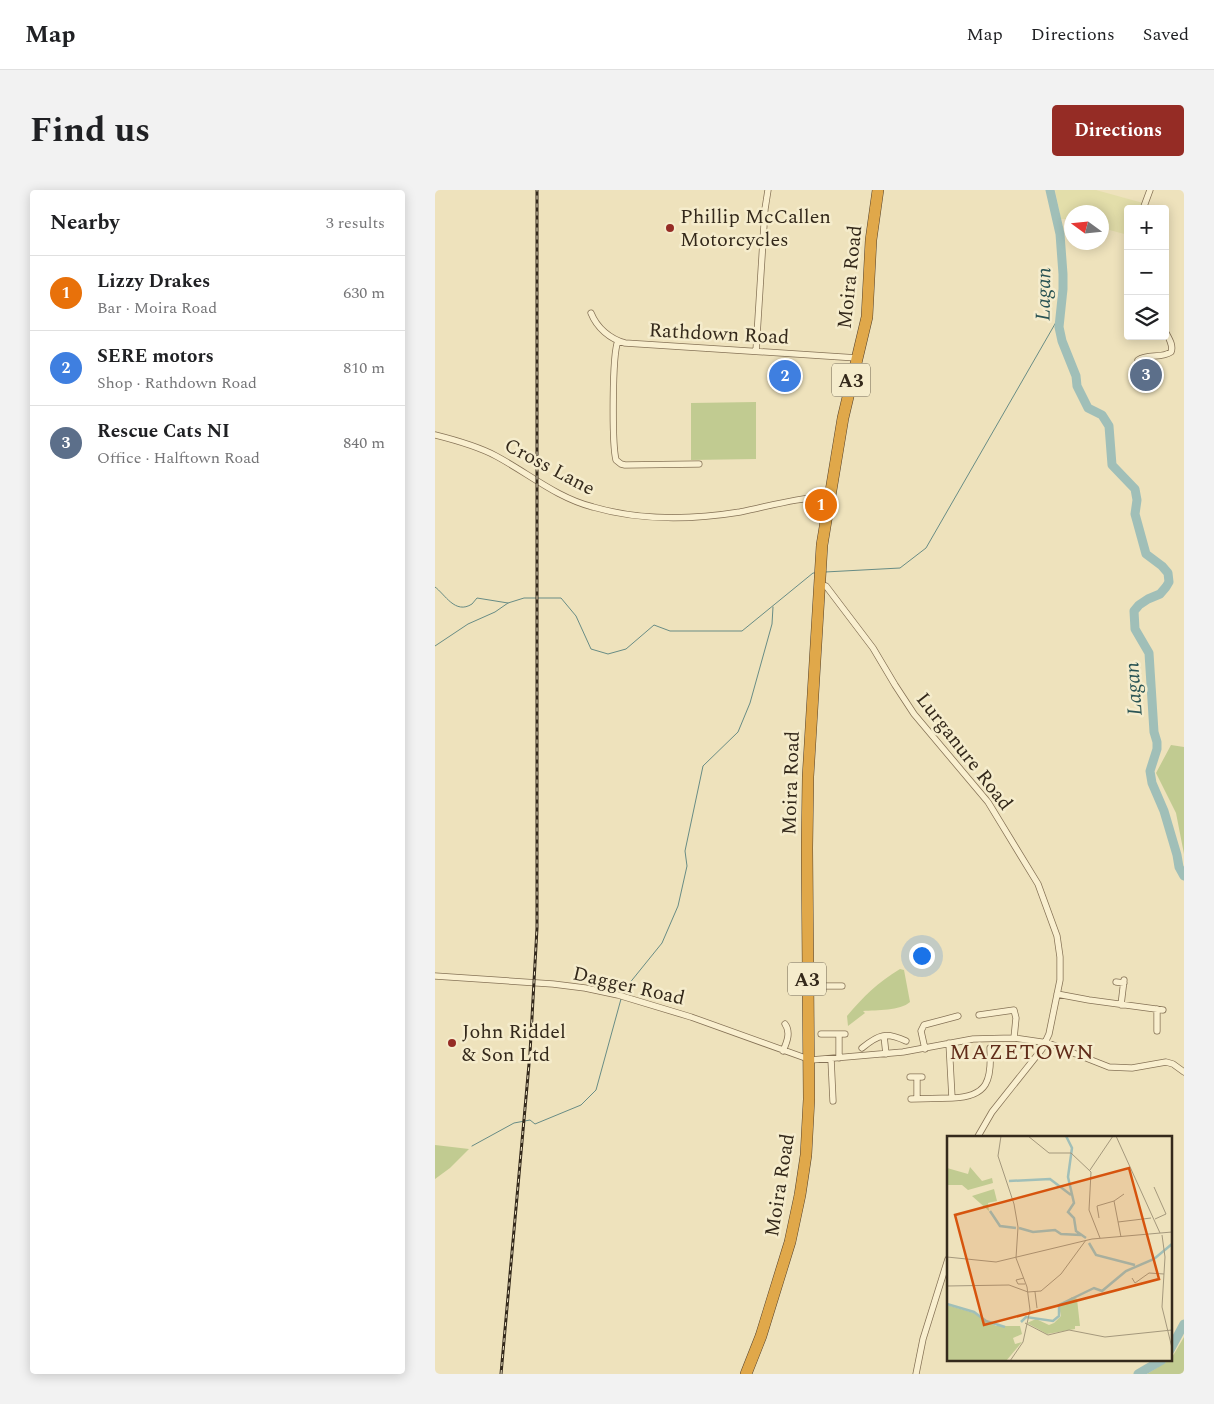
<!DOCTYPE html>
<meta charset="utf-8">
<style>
body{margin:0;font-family:Spectral,serif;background:#f2f2f2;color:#202124}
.controls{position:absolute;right:15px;top:15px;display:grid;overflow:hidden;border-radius:5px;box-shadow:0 2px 12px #0003}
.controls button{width:45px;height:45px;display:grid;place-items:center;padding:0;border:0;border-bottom:1px solid #e0e0e0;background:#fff;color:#202124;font:25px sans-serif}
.compass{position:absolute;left:629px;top:15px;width:45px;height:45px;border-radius:50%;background:#fff;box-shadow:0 2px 12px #0003;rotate:285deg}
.you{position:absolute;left:486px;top:765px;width:18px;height:18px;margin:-12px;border:4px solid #fff;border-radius:50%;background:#1a73e8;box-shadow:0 0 0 8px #1a73e833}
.badge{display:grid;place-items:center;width:32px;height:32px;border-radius:50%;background:#952c25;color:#fff;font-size:16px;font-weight:700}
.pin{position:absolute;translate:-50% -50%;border:2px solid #fff;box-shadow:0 1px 5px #0006}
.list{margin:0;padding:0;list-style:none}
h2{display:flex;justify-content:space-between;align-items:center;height:65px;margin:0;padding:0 20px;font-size:21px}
h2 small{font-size:16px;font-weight:400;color:#757577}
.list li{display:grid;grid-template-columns:32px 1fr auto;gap:15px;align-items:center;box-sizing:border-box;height:75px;padding:0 20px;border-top:1px solid #e0e0e0}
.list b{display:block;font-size:19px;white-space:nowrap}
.list p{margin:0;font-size:16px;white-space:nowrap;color:#757577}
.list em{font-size:16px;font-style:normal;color:#757577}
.icon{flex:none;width:28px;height:28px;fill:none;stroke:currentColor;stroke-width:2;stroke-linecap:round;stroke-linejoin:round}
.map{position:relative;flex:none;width:749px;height:1184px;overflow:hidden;border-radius:5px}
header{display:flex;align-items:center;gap:30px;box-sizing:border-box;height:70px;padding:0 25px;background:#fff;border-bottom:1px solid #e0e0e0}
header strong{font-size:24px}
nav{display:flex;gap:28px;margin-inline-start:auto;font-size:18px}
.intro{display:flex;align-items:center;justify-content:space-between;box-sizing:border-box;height:120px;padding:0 30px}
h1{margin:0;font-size:35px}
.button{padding:12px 22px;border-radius:5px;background:#952c25;color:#fff;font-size:18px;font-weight:700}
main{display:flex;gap:30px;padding:0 30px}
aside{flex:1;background:#fff;border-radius:5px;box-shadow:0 2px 12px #0003}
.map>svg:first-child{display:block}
.farmland{fill:#e3deaa}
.green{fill:#c1cb91}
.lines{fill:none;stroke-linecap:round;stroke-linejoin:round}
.stream{stroke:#688c85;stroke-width:1}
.river{stroke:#a0bfb8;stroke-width:9}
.street-casing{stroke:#857256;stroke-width:7}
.highway-casing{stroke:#53402b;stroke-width:12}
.street{stroke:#f9efcf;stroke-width:5.5}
.highway{stroke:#e0a84a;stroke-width:11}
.rail-casing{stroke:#34291b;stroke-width:3}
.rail{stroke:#f5eccc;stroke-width:1;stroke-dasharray:4;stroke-linecap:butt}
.poi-dot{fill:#952c25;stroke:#f5eccc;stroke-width:2}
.labels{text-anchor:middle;stroke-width:5;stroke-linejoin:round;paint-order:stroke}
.shield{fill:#f5eccc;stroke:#6e6450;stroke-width:1}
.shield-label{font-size:19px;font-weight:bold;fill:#34291b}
.poi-label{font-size:20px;fill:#34291b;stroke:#f5eccc;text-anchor:start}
.street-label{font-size:20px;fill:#34291b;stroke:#f5eccc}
.water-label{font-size:21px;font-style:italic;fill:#2a5454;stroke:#f5eccc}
.quarter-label{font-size:22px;letter-spacing:1px;fill:#612d1a;stroke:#f5eccc}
.inset-river{fill:none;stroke:#a0bfb8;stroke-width:2.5}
.inset-road{fill:none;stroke:#a4987c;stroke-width:1}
.view{fill:#d6540e;fill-opacity:0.15;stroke:#d6540e;stroke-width:2.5}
.inset-edge{fill:none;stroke:#34291b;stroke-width:2.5}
</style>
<header>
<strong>Map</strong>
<nav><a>Map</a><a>Directions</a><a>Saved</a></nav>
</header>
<div class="intro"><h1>Find us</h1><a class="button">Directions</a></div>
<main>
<aside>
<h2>Nearby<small>3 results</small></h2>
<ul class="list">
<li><span class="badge" style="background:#e8710a">1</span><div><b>Lizzy Drakes</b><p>Bar · Moira Road</p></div><em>630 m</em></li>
<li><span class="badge" style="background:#3f7fe0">2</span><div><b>SERE motors</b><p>Shop · Rathdown Road</p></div><em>810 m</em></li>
<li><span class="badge" style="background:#5c6f8a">3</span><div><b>Rescue Cats NI</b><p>Office · Halftown Road</p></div><em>840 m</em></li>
</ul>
</aside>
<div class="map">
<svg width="749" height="1184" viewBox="0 0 749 1184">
<rect width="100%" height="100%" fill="#eee2bc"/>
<path class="farmland" d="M620,0h41l47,13 -2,6h-13v26l-26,-7 -1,-16h-30v7h-10z"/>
<path class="green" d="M321,212v57l-65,1v-57z
M736,555l13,2v107l-8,-41 -20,-40z
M465,779l4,1 6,32c-10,9 -33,8 -47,9l2,2 -17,13 -1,-10c17,-20 30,-33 53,-47z
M0,955l34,4 -19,19 -15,11z
M749,1147v37h-37l24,-15z"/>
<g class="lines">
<path class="stream" d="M390,382l75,-4 26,-20 133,-231
M0,397c10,7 20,28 37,17 2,-2 3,-4 5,-6l31,5
M0,456l33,-22 27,-12 13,-9 16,-5h37l15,18 15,33 17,5 18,-5 28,-24 16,6h72l71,-58h3
M187,805l2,-5 38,-47 16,-37 9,-40 -2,-15 18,-85 35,-34 12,-29 22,-79 1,-17
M37,956l42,-23 16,-3 5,4 46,-19 15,-15 25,-91"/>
<path class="river" d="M615,0l10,44 3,40v15l-4,38 3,14 14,35 1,10 11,22 14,7 7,11 3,39 23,24 2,11 -2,14 11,40 16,12 6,7 1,9 -3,5 -6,7 -12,5 -9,6 -5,6 1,18 14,24 5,79 3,10v7l-7,22 2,12 12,28 13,44 2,12 5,9
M735,1160l14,-26
M703,1184l24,-14"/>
<defs>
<path id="street" d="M708,19l7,-19
M156,123c6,15 19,26 34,30l232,15
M183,151c-6,13 -6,103 -2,119l5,4 4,1 74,-1
M321,161l9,-142 3,-19
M703,170c10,-7 23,-1 33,-8 3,-7 -3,-15 -6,-21
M0,245c20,5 42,11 61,21 32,17 61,42 97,51 48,14 98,13 147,5 30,-6 59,-15 89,-15
M385,394l6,2 47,62 22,37 19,29 74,88 50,82 19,52 3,21v23l-11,54 -7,15 -50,63 -15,26
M0,786l118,8 32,4 33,7 73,22 120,43 92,-8 70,-13 41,-1 34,5 61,24 23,1 34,-6 7,2 11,8
M681,792l8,1
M372,796h35
M622,804l32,6 74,10
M686,815l3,-25
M722,819v22
M544,825l35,-5 2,8 -2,20
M386,844h24
M449,846l2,18
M514,853l3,55c36,-1 40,-18 38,-50
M427,858c17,-14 24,-16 44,-7
M490,859l-4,-18 3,-6 34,-9
M348,861c4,-9 8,-19 2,-27
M404,868v-24
M396,869l2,42
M475,887h12
M482,887v22
M476,909l41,-1
M481,1184l7,-35 25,-80"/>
<path id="highway" d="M311,1184l15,-38 29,-94 10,-47 6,-40 3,-56 -2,-251 1,-71 14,-232 21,-127 24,-101 4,-77 7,-50"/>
</defs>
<use href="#street" class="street-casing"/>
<use href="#highway" class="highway-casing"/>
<use href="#street" class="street"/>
<use href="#highway" class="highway"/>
<defs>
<path id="rail" d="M66,1184l29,-321 7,-125v-738"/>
</defs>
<use href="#rail" class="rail-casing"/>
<use href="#rail" class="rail"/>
</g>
<g class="poi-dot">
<circle cx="235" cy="38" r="5"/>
<circle cx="17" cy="853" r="5"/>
</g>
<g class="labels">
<g class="shield">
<rect x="397" y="173.5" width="38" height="33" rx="4"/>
<rect x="353" y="772.5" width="38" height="33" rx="4"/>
</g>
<g class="shield-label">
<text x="416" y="197">A3</text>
<text x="372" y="796">A3</text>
</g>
<g class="poi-label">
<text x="245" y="33">Phillip McCallen<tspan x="245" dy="23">Motorcycles</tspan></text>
<text x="27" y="848">John Riddel<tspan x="27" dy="23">&amp; Son Ltd</tspan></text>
</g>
<g class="street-label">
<text transform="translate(414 87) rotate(-84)" y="7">Moira Road</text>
<text transform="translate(284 143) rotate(3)" y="7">Rathdown Road</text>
<text transform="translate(115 276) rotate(28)" y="7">Cross Lane</text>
<text transform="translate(530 561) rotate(52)" y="7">Lurganure Road</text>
<text transform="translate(355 593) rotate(-88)" y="7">Moira Road</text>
<text transform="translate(194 795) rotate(13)" y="7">Dagger Road</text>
<text transform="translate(344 995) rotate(-81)" y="7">Moira Road</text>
</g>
<g class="water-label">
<text transform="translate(608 104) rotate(-89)" y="7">Lagan</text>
<text transform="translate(698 499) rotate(-94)" y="7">Lagan</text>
</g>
<g class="quarter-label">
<text x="587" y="869">MAZETOWN</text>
</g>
</g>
<g transform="translate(512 946)">
<rect width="225" height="225" fill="#eee2bc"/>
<path d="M23,31l12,14 10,-3 1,5 -25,7 -6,-5h-15v-17l21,6zM47,53l3,12 -9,2 1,8 -17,-15zM125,161l5,2 3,27h-5v3l-28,5 -20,-11 9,-4 13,6 5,-2 7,-7 -2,-10zM0,169l27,8 22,13h24l2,8 -9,4 2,6 7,-2 -16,19h-59z" fill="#c1cb91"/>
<path class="inset-river" d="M119,0l6,12 -4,29 6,26 -6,9 6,6 2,13 10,7M62,45l41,-2 21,16M43,75l10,15 16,2M72,92l14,4 22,-2 6,4 20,1M142,107l7,12 39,10M0,168l27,8 12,9 19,6M74,186l5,-5 27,4 6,-5v-11l35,-17 8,3 24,-20 28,-12 18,-15"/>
<path class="inset-road" d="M54,0l-3,20 16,48 4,23 -2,31 11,29 3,23 -7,32 -13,19M81,0l21,17h22l20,19 -2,38 11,28M169,0l44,97M143,34l23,-34M207,51l12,27 -11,5M152,82l-2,-12 17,-5M171,86l33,-4M215,99l3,22 -3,50 10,41M174,101l-7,-36 10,-7M0,121l49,5 96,-23 80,-7M77,142l-8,2 2,4h7M185,142l3,5 14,-10 15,1M0,150l62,-1 19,7 13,-1 20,-17 25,-34M88,156l2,16M78,187l23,12 21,-5 36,7 67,-7"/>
<path class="view" d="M182,32l30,111 -175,46 -29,-110z"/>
<rect width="225" height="225" class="inset-edge"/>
</g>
</svg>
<div class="controls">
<button>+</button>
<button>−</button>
<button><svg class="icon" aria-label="layers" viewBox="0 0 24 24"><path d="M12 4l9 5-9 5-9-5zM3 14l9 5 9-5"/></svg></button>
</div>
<svg class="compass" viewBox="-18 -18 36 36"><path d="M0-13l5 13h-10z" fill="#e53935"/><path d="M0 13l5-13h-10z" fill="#757577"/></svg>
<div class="you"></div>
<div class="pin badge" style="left:386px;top:315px;background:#e8710a">1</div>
<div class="pin badge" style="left:350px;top:186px;background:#3f7fe0">2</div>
<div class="pin badge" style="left:711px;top:185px;background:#5c6f8a">3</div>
</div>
</main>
